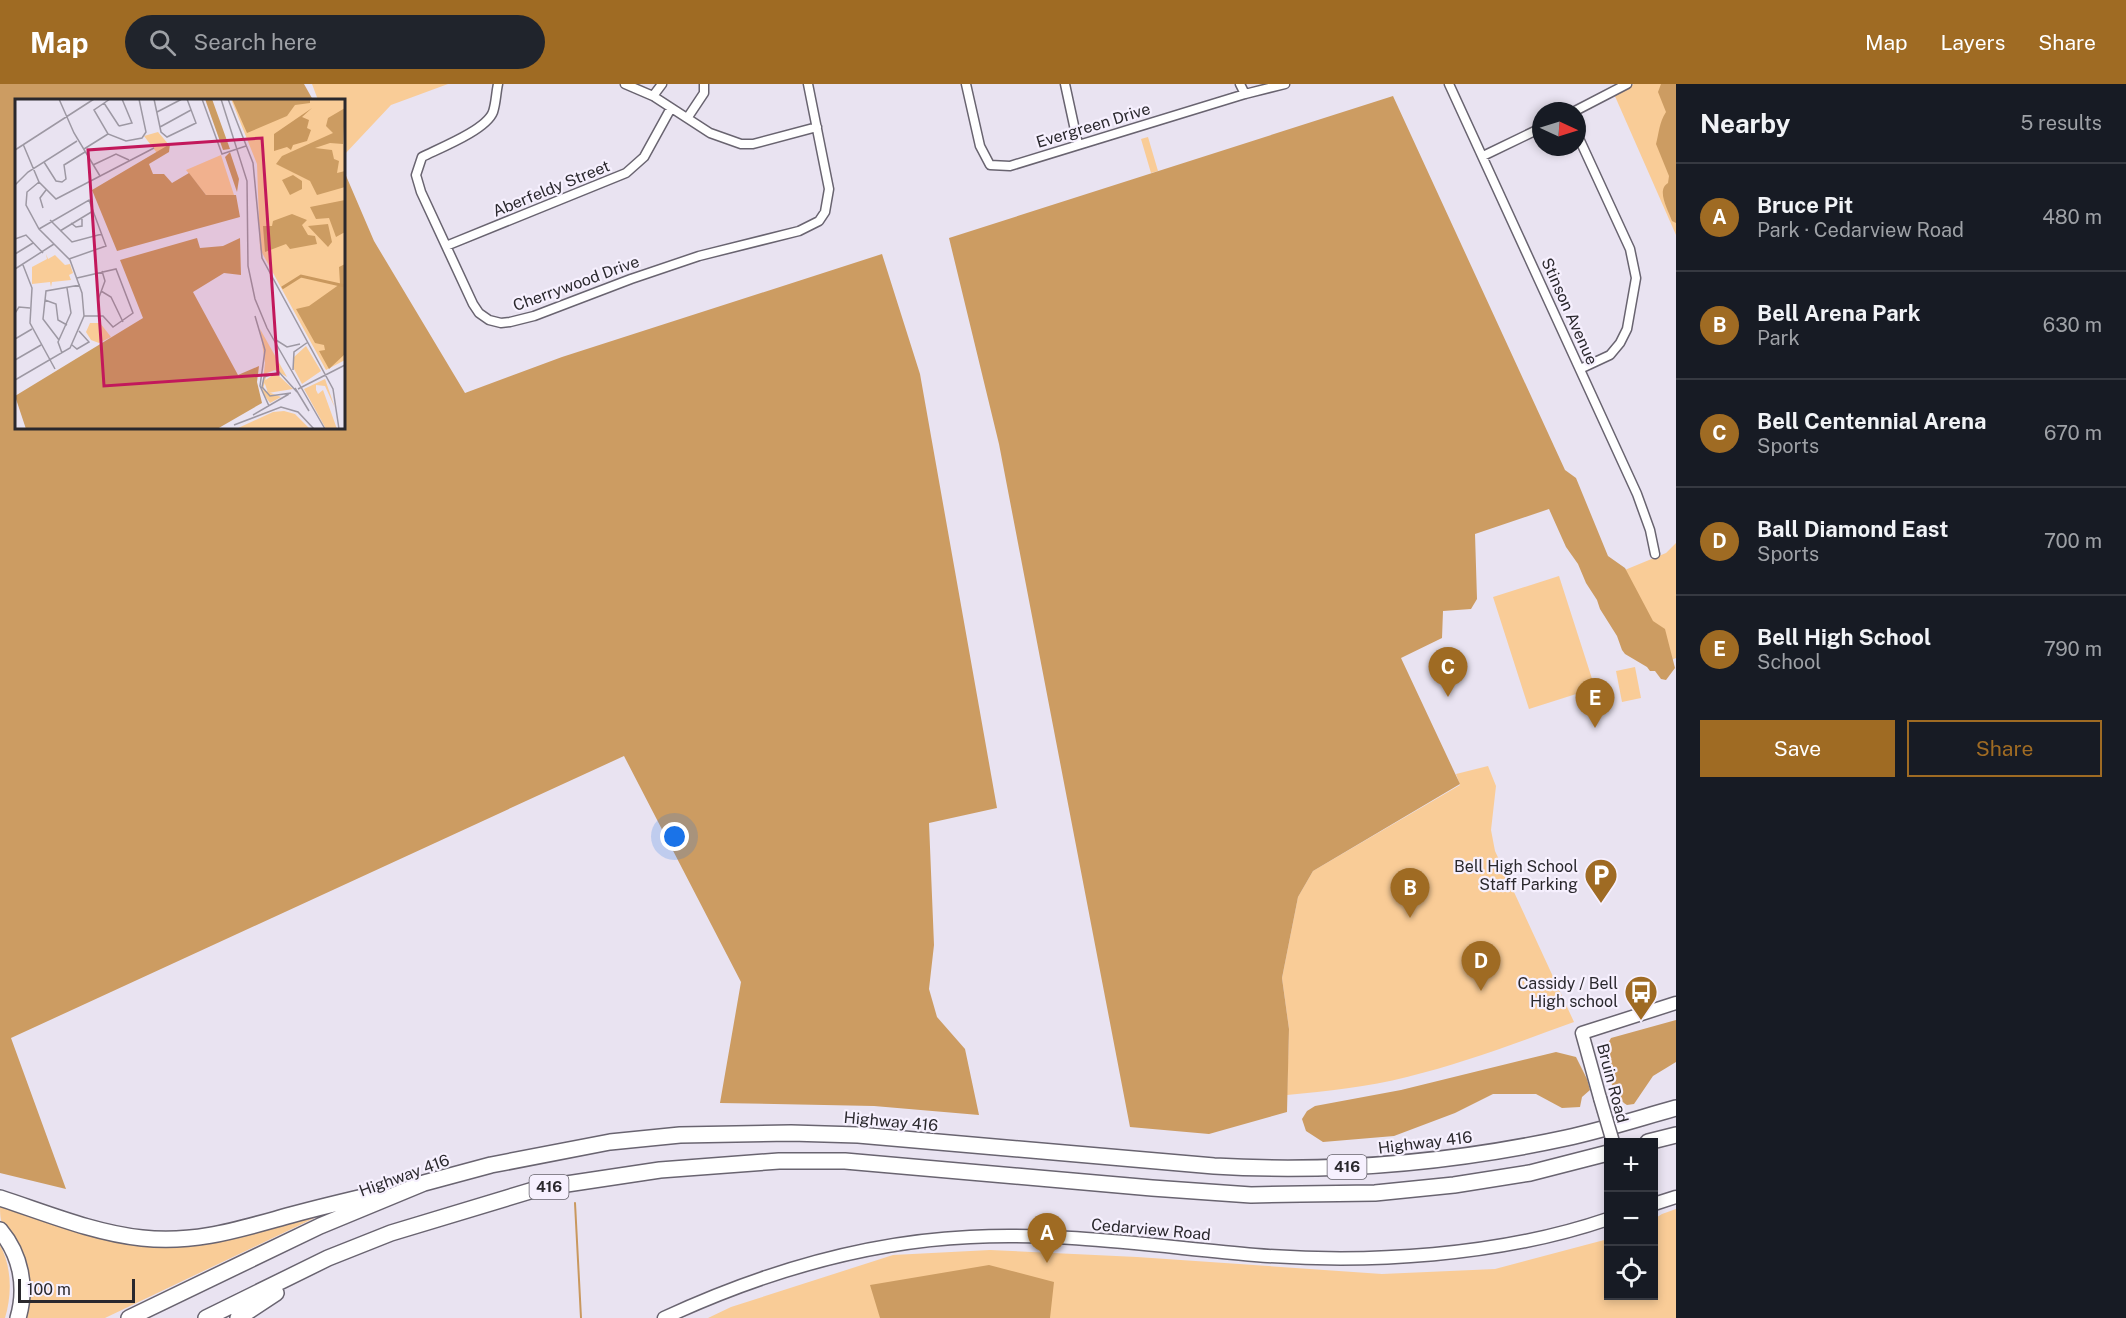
<!DOCTYPE html>
<meta charset="utf-8">
<style>
body{margin:0;font-family:"Public Sans",sans-serif;background:#20242c;color:#f1f3f6}
.controls{position:absolute;right:18px;bottom:18px;display:grid;overflow:hidden;border-radius:0px;box-shadow:0 3px 9px #0003}
.controls button{width:54px;height:54px;display:grid;place-items:center;padding:0;border:0;border-bottom:2px solid #363941;background:#171b24;color:#f1f3f6;font:30px sans-serif}
.compass{position:absolute;left:1532px;top:18px;width:54px;height:54px;border-radius:50%;background:#171b24;box-shadow:0 3px 9px #0003;rotate:94deg}
.scale{position:absolute;left:18px;bottom:15px;width:117px;box-sizing:border-box;padding-left:6px;border:3px solid #2a282d;border-top:0;font-size:16px;line-height:21px;white-space:nowrap;color:#2a282d;-webkit-text-stroke:4px #f6f0fe;paint-order:stroke}
.you{position:absolute;left:675px;top:753px;width:21px;height:21px;margin:-15px;border:4px solid #fff;border-radius:50%;background:#1a73e8;box-shadow:0 0 0 9px #1a73e833}
.badge{display:grid;place-items:center;width:39px;height:39px;border-radius:50%;background:#9f6b23;color:#fff;font-size:20px;font-weight:700}
.pin{position:absolute;translate:-50% -50px;filter:drop-shadow(0 2px 3px #0008)}
.pin::after{content:'';position:absolute;top:32px;width:21px;height:18px;background:inherit;clip-path:polygon(0 0,100% 0,50% 100%)}
.list{margin:0;padding:0;list-style:none}
h2{display:flex;justify-content:space-between;align-items:center;height:78px;margin:0;padding:0 24px;font-size:26px}
h2 small{font-size:20px;font-weight:400;color:#9ea1a6}
.list li{display:grid;grid-template-columns:39px 1fr auto;gap:18px;align-items:center;box-sizing:border-box;height:108px;padding:0 24px;border-top:2px solid #363941}
.list b{display:block;font-size:22px;white-space:nowrap}
.list p{margin:0;font-size:20px;white-space:nowrap;color:#9ea1a6}
.list em{font-size:20px;font-style:normal;color:#9ea1a6}
.actions{display:flex;gap:12px;padding:18px 24px}
.actions a{flex:1;padding:14px 0;border:2px solid #9f6b23;border-radius:0px;text-align:center;font-size:21px;color:#9f6b23}
.actions .main{background:#9f6b23;color:#fff}
.icon{flex:none;width:33px;height:33px;fill:none;stroke:currentColor;stroke-width:2;stroke-linecap:round;stroke-linejoin:round}
.map{position:relative;flex:none;width:1676px;height:1234px;overflow:hidden}
header{display:flex;align-items:center;gap:36px;box-sizing:border-box;height:84px;padding:0 30px;background:#9f6b23;color:#fff}
header strong{font-size:28px}
nav{display:flex;gap:33px;margin-inline-start:auto;font-size:21px}
.search{width:420px;height:54px;background:#20242c;display:flex;align-items:center;gap:15px;box-sizing:border-box;padding:0 21px;border-radius:33px;color:#9ea1a6;font-size:22px}
main{display:flex}
aside{flex:1;background:#171b24}
.map>svg:first-child{display:block}
.green{fill:#f9cc97}
.forest{fill:#cc9c62}
.lines{fill:none;stroke-linecap:round;stroke-linejoin:round}
.stream{stroke:#c9985e;stroke-width:2}
.street-casing{stroke:#696470;stroke-width:11}
.secondary-casing{stroke:#696470;stroke-width:15}
.highway-casing{stroke:#696470;stroke-width:18}
.street{stroke:#fff;stroke-width:8}
.secondary{stroke:#fff;stroke-width:12}
.highway{stroke:#fff;stroke-width:15}
.secondary-bridge-casing{stroke:#696470;stroke-width:15;stroke-linecap:butt}
.secondary-bridge{stroke:#fff;stroke-width:12}
.labels{text-anchor:middle;stroke-width:4.5;stroke-linejoin:round;paint-order:stroke}
.shield{fill:#f6f0fe;stroke:#67646c;stroke-width:1.5}
.shield-label{font-size:15px;font-weight:bold;fill:#2a282d}
.street-label{font-size:16px;fill:#2a282d;stroke:#f6f0fe}
.poi-label{font-size:16px;fill:#2a282d;stroke:#f6f0fe;text-anchor:end}
.inset-river{fill:none;stroke:#c9985e;stroke-width:3}
.inset-road{fill:none;stroke:#9d98a3;stroke-width:1.5}
.view{fill:#c2185b;fill-opacity:0.15;stroke:#c2185b;stroke-width:3}
.inset-edge{fill:none;stroke:#2a282d;stroke-width:3}
</style>
<header>
<strong>Map</strong>
<div class="search"><svg class="icon" aria-label="search" viewBox="0 0 24 24"><circle cx="10" cy="10" r="6"/><path d="M15 15l6 6"/></svg>Search here</div>
<nav><a>Map</a><a>Layers</a><a>Share</a></nav>
</header>
<main>
<div class="map">
<svg width="1676" height="1234" viewBox="0 0 1676 1234">
<rect width="100%" height="100%" fill="#e9e3f1"/>
<path class="green" d="M312,0h136l-57,21 -47,50v-55h-26z
M1634,0h42v151l-62,-141z
M1148,53l10,34 -7,2 -10,-34z
M1676,459v115l-12,5 -44,-91 46,-19z
M1559,492l36,112 -66,21 -36,-112z
M1635,583l6,31 -19,4 -6,-31z
M1488,682l8,20 -5,44 4,21 79,171c-55,20 -110,41 -167,55 -39,10 -80,14 -120,18l2,-66 -7,-51 16,-81 15,-26 147,-86 -4,-11z
M0,1119l132,39 193,-29 -220,105h-79c7,-30 6,-51 -12,-77 -12,-20 -14,-13 -14,-38z
M1676,1125v109h-968l23,-11 162,-52 97,-5 147,7 245,17 113,-5 113,-30v57h46v-77l8,-5z
M0,1161c12,22 12,50 5,73h-5z"/>
<path class="forest" d="M0,0h304l9,16h-297v328h328v-257l30,70 91,152 97,-36 320,-103 38,120 77,434 -68,15 5,122 -5,44 8,28 28,32 14,66 -105,-9 -154,-3 21,-121 -117,-226 -613,282 55,151 -66,-16z
M1661,0h15v139l-4,-2c-4,-11 -16,-31 -4,-38l1,-7 -13,-32c3,-11 3,-21 10,-32l-8,-20z
M1393,12l172,374 11,8 32,78 17,12 28,53 12,8 10,39 -9,12 -5,-1 -6,-8h-5l-3,-4 -22,-13 -3,-4 -5,-14 -17,-27 -3,-9 -11,-17 -8,-19 -12,-17 -17,-38 -74,25 2,65 -6,10 -28,2 -1,27 -41,20 59,126 -147,87 -15,26 -16,81 7,51 -2,83 -78,22 -79,-7 -131,-683 -50,-206z
M1676,936v42l-23,14 -19,28 -7,1c-13,-7 -23,-38 -22,-53 0,-4 4,-10 6,-14z
M1556,968l20,5 11,22 3,11 -8,7 -2,10 -18,1 -26,-14h-43l-38,19 -61,23 -71,6 -17,-11 -4,-12 5,-8 8,-5 86,-16z
M989,1181l65,17 -4,36h-170l-10,-33z"/>
<g class="lines">
<path class="stream" d="M575,1119l6,115"/>
<defs>
<path id="street" d="M498,0c-2,9 -2,19 -5,28 -7,18 -53,36 -71,45l-6,18 5,17 52,112 6,9 10,7 12,3 9,-1 24,-6 97,-37 68,-23 100,-25 20,-10 6,-9 4,-23 -21,-105
M625,0l28,12 57,37 31,11h12l64,-17
M966,0l14,62 10,19 20,1 235,-72 40,-10
M1065,0l13,60
M1240,0l5,10
M1449,0l188,410 13,36 5,24
M653,12l9,-12
M1575,27l52,-27
M688,33l16,-24v-9
M1577,50l53,115 6,29 -9,51 -7,14 -10,12 -30,14
M1483,72l58,-28
M446,162l180,-73 18,-16 27,-49"/>
<path id="secondary" d="M1600,1014l-18,-65 94,-30
M1654,1120l22,-7
M664,1234c97,-45 199,-76 306,-81 95,-5 191,10 285,18 113,9 245,1 353,-36"/>
<path id="highway" d="M1648,1058l28,-7
M0,1114c46,15 94,35 142,40 53,6 98,-9 149,-23 29,-8 59,-15 89,-22
M0,1146c21,25 27,57 18,88
M129,1234l191,-92 104,-43 67,-18 119,-23 70,-7 111,-2 67,2 356,31c119,7 236,-3 352,-28 37,-8 74,-20 110,-30
M206,1234l122,-60 63,-25 149,-45 120,-18 119,-9h66l307,27 99,7 50,-1 74,-1 79,-8 76,-12 78,-20
M238,1234l38,-25"/>
</defs>
<use href="#street" class="street-casing"/>
<use href="#secondary" class="secondary-casing"/>
<use href="#highway" class="highway-casing"/>
<use href="#street" class="street"/>
<use href="#secondary" class="secondary"/>
<use href="#highway" class="highway"/>
<defs>
<path id="secondary-bridge" d="M1600,1014l13,44"/>
</defs>
<use href="#secondary-bridge" class="secondary-bridge-casing"/>
<use href="#secondary-bridge" class="secondary-bridge"/>
</g>
<defs>
<symbol id="parking-pin" viewBox="-11 -11 22 30"><path d="M0 17L-7.5 6A9.5 9.5 0 1 1 7.5 6Z" fill="#9f6b23" stroke="#f6f0fe"/><path d="M-3.5-5.5H1a3.5 3.5 0 0 1 0 7H-1V5.5H-3.5ZM-1-3.4V-.6H.8a1.4 1.4 0 0 0 0-2.8Z" fill="#fff"/></symbol>
<symbol id="bus-pin" viewBox="-11 -11 22 30"><path d="M0 17L-7.5 6A9.5 9.5 0 1 1 7.5 6Z" fill="#9f6b23" stroke="#f6f0fe"/><path d="M-5-6H5V4H4V6H2V4H-2V6H-4V4H-5ZM-3.5-4V0h7V-4ZM-3.5 1.2v1.5H-2V1.2ZM2 1.2v1.5H3.5V1.2Z" fill="#fff"/></symbol>
</defs>
<g fill-rule="evenodd">
<use href="#parking-pin" x="1582" y="772" width="38" height="52"/>
<use href="#bus-pin" x="1622" y="889" width="38" height="52"/>
</g>
<g class="labels">
<g class="shield">
<rect x="1327.5" y="1071" width="39" height="24" rx="4.5"/>
<rect x="529.5" y="1091" width="39" height="24" rx="4.5"/>
</g>
<g class="shield-label">
<text x="1347" y="1088">416</text>
<text x="549" y="1108">416</text>
</g>
<g class="street-label">
<text transform="translate(1093 41) rotate(-17)" y="6">Evergreen Drive</text>
<text transform="translate(551 104) rotate(-22)" y="6">Aberfeldy Street</text>
<text transform="translate(576 199) rotate(-20)" y="6">Cherrywood Drive</text>
<text transform="translate(1570 227) rotate(66)" y="6">Stinson Avenue</text>
<text transform="translate(1613 999) rotate(75)" y="6">Bruin Road</text>
<text transform="translate(891 1037) rotate(5)" y="6">Highway 416</text>
<text transform="translate(1425 1058) rotate(-7)" y="6">Highway 416</text>
<text transform="translate(404 1091) rotate(-20)" y="6">Highway 416</text>
<text transform="translate(1151 1145) rotate(5)" y="6">Cedarview Road</text>
</g>
<g class="poi-label">
<text x="1578" y="788">Bell High School<tspan x="1578" dy="18">Staff Parking</tspan></text>
<text x="1618" y="905">Cassidy / Bell<tspan x="1618" dy="18">High school</tspan></text>
</g>
</g>
<g transform="translate(15 15)">
<rect width="330" height="330" fill="#e9e3f1"/>
<path d="M216,0h114v261l-19,10 -66,-121 -3,-85zM143,33l12,14 -13,7 -13,-17zM206,56l13,40h-28l-20,-25zM31,155l2,5 7,-4 10,10 5,-1 3,9 -4,2 2,5 -19,2 -1,5 -1,-5 -18,2v-17l15,-8zM75,224h10l11,14 -12,6 -8,-3 -5,-8zM245,230l27,48 -12,-7 -8,3 -4,17 18,7 -11,6 -8,-11 3,-29zM291,247l15,25 -19,13 -9,-17 1,-10zM261,274l17,16 -25,4 -4,-12zM310,280l10,29 -10,-22 -9,-1v5l2,4 5,-4 14,39h-11l-22,-40zM269,312l11,3 15,15h-74l37,-17z" fill="#f9cc97"/>
<path d="M190,0h7l18,50 -7,1zM217,0h78v4l-15,2 -8,11 -40,17zM330,9l-2,36 -13,-1 -15,5 17,2 2,9 5,2 -2,12 8,-2v16l-28,8 -7,-14 -34,-17 6,-8 51,-23 -7,-7 2,-8zM155,45l-1,8 -20,12 4,10h11l8,9 17,-10 17,22h30l4,22 -123,34 -25,-61zM215,53l9,27 -2,13 -12,-35zM278,76l9,6v8l-12,6 -8,-15zM330,101v32l-9,5 -7,-19 -13,1 -6,-12zM277,115l15,6 -5,5 6,10 7,1 2,8 -27,5 -4,-5 -21,8 -2,-26h9l1,-5zM313,125l4,18 -4,5 -20,-21zM182,139l3,10 23,-2 17,-8 1,37 -17,-2 -31,19 45,83 21,-9 -2,16 5,21 -45,26h-191l-11,-33 128,-78 -23,-58zM330,165v90l-16,15 -10,-18 6,-1 -1,-5 -9,-2 -19,-34 13,-3 31,-22 -1,-17z" fill="#cc9c62"/>
<path d="M297,9l-10,9 7,3 -2,8 4,2 -4,11 -14,4 -2,5 -4,-3 -13,4v-17z" fill="#c9985e"/>
<path class="inset-river" d="M267,189l19,-12 44,10"/>
<path class="inset-road" d="M44,0l15,34 26,43M95,0l-16,11 14,24 18,7 16,-3 4,-6 -7,-33M139,0l7,33 6,5 29,-14 -9,-24M187,0l20,55 24,-8M206,0l26,82 1,85 7,33 12,29 58,101M213,0l25,64 9,95 71,131 6,40M89,4l15,23M142,13l25,-13M104,27l13,-3 -10,-24M145,28l31,-17M8,45l16,38 17,17 98,-51M69,50l24,-15M0,51l79,-51M29,63l12,19 6,1 4,-3 -2,-14 21,-13M78,66l23,-11 13,6M0,86l13,-13 49,-31M28,109l-3,-10 6,-8M35,121l22,22 30,-8M56,124l5,4 6,-1v-9M24,130l50,-29 17,46 -37,13M45,132l33,-20M0,140l11,-4 17,18M0,155l18,-11M8,166l9,23 -2,35 25,46M0,170l39,-25M62,179l39,-9 17,44 -20,14 -10,-11h-19M86,192l10,6 12,25M30,201l11,4 2,16 9,5M0,214l4,-6 11,1M84,217l-1,-16 7,-19 -3,-10M240,217l10,34 -5,36 9,20M0,240l17,-10M44,241l-16,-21 3,-28 34,-6M261,241l11,7 13,-3M57,246l5,4 12,-7 -10,-11M47,254l-4,-11 13,-29 -4,-25M0,261l26,-15M278,271l1,-18 14,-10M0,281l55,-32 14,-32 -2,-23 -12,-33 -31,-31 -13,-24 1,-13 12,-10M280,289l14,23M283,290l47,-24M276,294l-21,3 -8,-9 2,-10 15,-5 18,20M238,316l36,-21M219,326l47,-18 17,5 16,17"/>
<path class="view" d="M247,39l16,236 -174,12 -16,-236z"/>
<rect width="330" height="330" class="inset-edge"/>
</g>
</svg>
<div class="controls">
<button>+</button>
<button>−</button>
<button><svg class="icon" aria-label="locate" viewBox="0 0 24 24"><circle cx="12" cy="12" r="6"/><path d="M12 2v4M12 18v4M2 12h4M18 12h4"/></svg></button>
</div>
<svg class="compass" viewBox="-18 -18 36 36"><path d="M0-13l5 13h-10z" fill="#e53935"/><path d="M0 13l5-13h-10z" fill="#9ea1a6"/></svg>
<div class="scale">100 m</div>
<div class="you"></div>
<div class="pin badge" style="left:1047px;top:1179px">A</div>
<div class="pin badge" style="left:1410px;top:834px">B</div>
<div class="pin badge" style="left:1448px;top:613px">C</div>
<div class="pin badge" style="left:1481px;top:907px">D</div>
<div class="pin badge" style="left:1595px;top:644px">E</div>
</div>
<aside>
<h2>Nearby<small>5 results</small></h2>
<ul class="list">
<li><span class="badge">A</span><div><b>Bruce Pit</b><p>Park · Cedarview Road</p></div><em>480 m</em></li>
<li><span class="badge">B</span><div><b>Bell Arena Park</b><p>Park</p></div><em>630 m</em></li>
<li><span class="badge">C</span><div><b>Bell Centennial Arena</b><p>Sports</p></div><em>670 m</em></li>
<li><span class="badge">D</span><div><b>Ball Diamond East</b><p>Sports</p></div><em>700 m</em></li>
<li><span class="badge">E</span><div><b>Bell High School</b><p>School</p></div><em>790 m</em></li>
</ul>
<div class="actions"><a class="main">Save</a><a>Share</a></div>
</aside>
</main>
